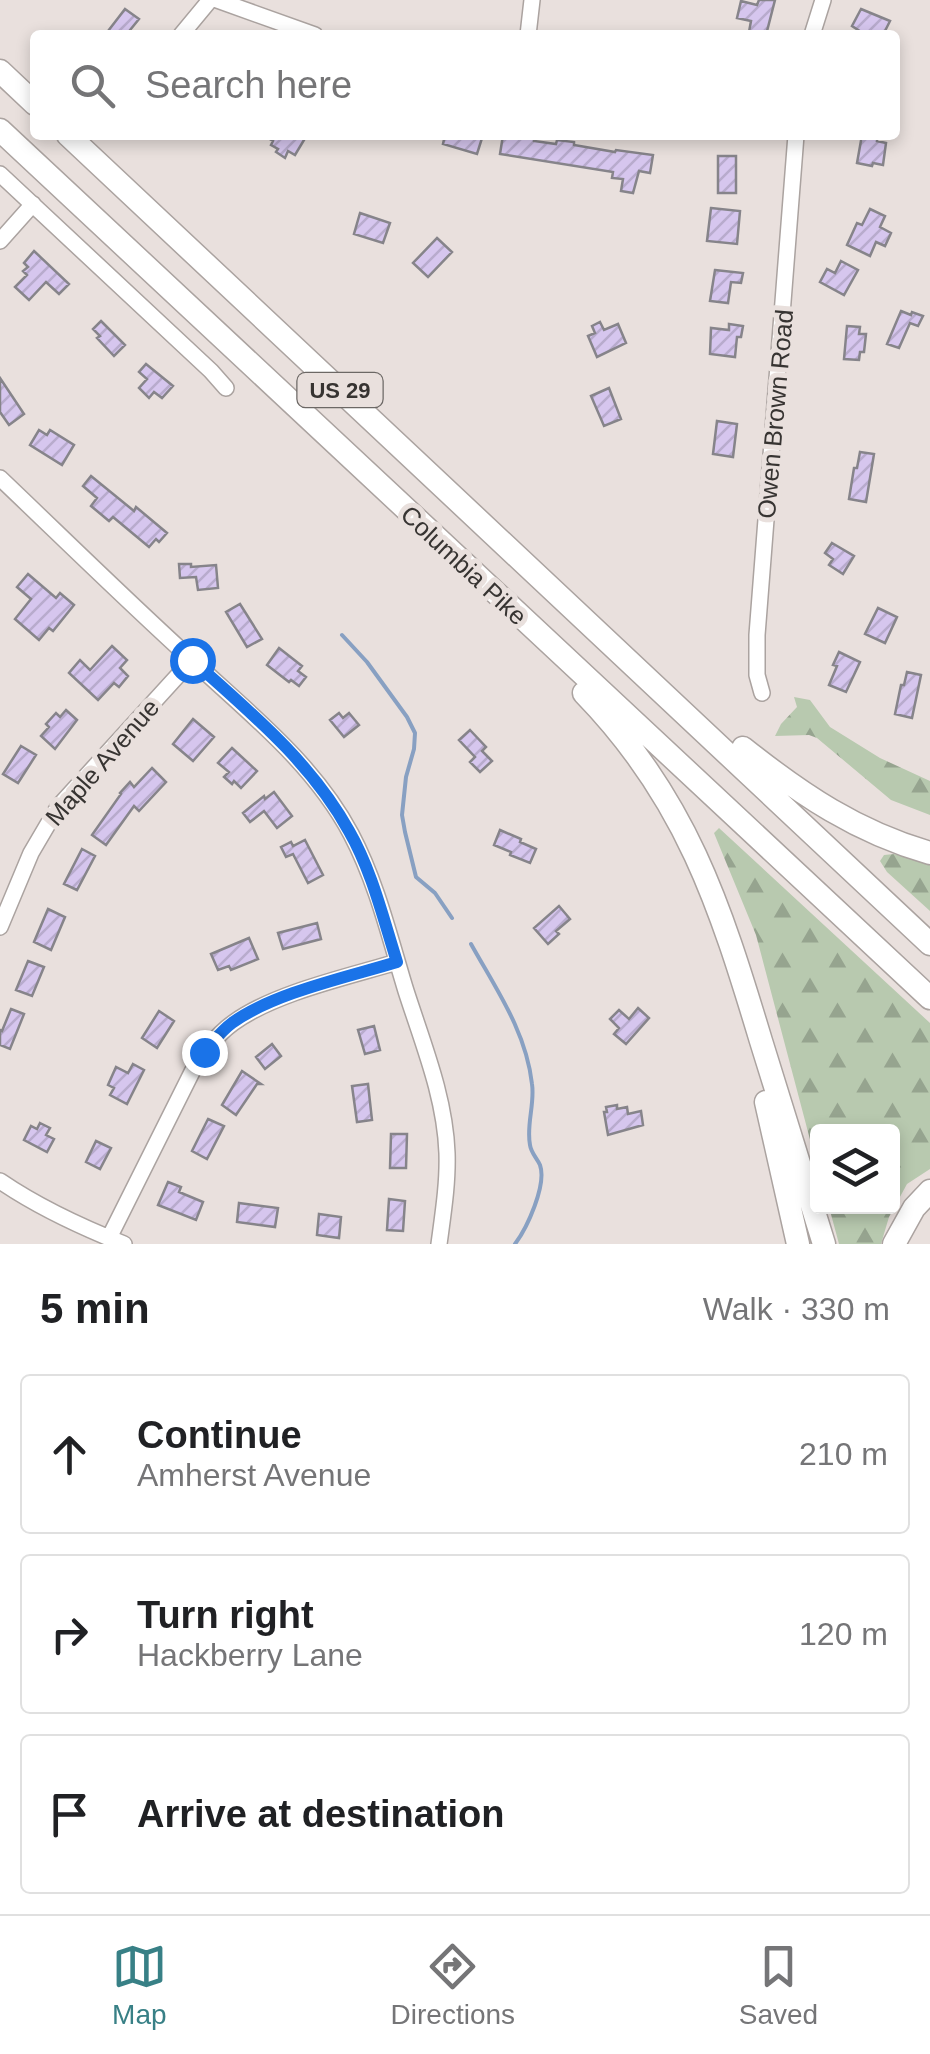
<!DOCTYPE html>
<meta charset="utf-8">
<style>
body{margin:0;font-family:Helvetica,sans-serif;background:#f6f6f6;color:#202124}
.controls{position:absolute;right:30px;bottom:30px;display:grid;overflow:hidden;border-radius:10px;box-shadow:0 5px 15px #0003}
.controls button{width:90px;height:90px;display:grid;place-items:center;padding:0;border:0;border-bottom:2px solid #e0e0e0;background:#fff;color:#202124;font:50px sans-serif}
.stop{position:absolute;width:30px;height:30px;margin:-22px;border:8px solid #1a73e8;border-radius:50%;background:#fff}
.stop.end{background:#1a73e8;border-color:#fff;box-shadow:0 2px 10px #0008}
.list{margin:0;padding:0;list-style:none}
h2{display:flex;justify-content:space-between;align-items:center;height:130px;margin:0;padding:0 40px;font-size:42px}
h2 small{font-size:32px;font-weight:400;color:#757577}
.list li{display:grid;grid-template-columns:65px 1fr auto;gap:30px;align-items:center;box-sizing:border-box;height:160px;margin:0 20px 20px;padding:0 20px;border:2px solid #e0e0e0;border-radius:10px}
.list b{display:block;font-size:38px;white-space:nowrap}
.list p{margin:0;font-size:32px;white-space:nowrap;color:#757577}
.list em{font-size:32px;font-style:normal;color:#757577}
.icon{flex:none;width:55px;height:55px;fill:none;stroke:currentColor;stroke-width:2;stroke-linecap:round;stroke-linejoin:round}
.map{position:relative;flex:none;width:930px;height:1244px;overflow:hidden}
.search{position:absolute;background:#fff;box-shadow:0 5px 15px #0003;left:30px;right:30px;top:30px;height:110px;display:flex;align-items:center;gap:25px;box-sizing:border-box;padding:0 35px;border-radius:10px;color:#757577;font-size:38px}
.sheet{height:670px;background:#fff}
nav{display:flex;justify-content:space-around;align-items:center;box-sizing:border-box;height:140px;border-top:2px solid #e0e0e0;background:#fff;font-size:28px;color:#757577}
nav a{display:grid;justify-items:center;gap:5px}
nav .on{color:#388086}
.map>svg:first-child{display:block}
.forest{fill:url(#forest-firs)}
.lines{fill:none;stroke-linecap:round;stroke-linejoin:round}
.stream{stroke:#88a0c2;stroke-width:4}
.building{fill:url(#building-hatch);stroke:#86848a;stroke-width:2.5}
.minor-casing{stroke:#aba3a0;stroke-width:18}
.highway-casing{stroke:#aba3a0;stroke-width:25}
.minor{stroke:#fff;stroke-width:15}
.highway{stroke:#fff;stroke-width:22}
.route{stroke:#1a73e8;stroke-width:12}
.labels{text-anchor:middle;stroke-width:10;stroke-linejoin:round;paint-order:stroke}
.shield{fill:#e9e0dd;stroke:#6c6865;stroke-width:2.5}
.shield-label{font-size:22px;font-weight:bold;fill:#373432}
.street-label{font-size:25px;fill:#373432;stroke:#e9e0dd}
</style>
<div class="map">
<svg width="930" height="1244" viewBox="0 0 930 1244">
<defs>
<pattern id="forest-firs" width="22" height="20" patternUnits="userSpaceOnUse" patternTransform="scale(2.5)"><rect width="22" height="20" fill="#b8c9af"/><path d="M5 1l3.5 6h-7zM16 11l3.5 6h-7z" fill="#96a48f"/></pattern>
<pattern id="building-hatch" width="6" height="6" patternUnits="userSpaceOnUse" patternTransform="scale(2.5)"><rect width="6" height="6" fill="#d6c6ee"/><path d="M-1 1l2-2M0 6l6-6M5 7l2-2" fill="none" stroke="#b8abcd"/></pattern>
</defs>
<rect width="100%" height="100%" fill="#e9e0dd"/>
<path class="forest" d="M794,697l16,3 20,27 50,31 50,23v34l-39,-15 -74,-62 -8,-3 -34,1 6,-12 16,-17z
M719,828l211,195v146l-23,15 -18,33 -8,27h-42l-10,-37 63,-1v-74h-74l-1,34 -61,-231 -42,-102z
M894,854l36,10v47l-43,-39 -7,-11 4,-6z"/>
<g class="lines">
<path class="stream" d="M342,635l25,27 40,55 8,16 -1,16 -8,28 -4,38 3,17 11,45 19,16 17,25
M471,944c25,45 55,87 61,140 3,20 -6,41 -2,61 1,8 7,13 10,20 7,20 -13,63 -25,79"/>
</g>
<path class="building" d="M759,0h16l-9,35 -17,-3 2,-11 -14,-3 4,-17 16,4z
M125,9l14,10 -13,16h-21z
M861,9l29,12 -7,14h-17l-14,-9z
M263,135h44l-12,20 -7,-4 -3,7 -9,-6 2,-3 -7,-4 2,-4z
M445,135h38l-6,19 -34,-10z
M503,135l31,3v3l22,3 1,-4 17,2v3l41,7 1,-2 37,5 -3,18 -11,-2 -6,22 -12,-2 2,-12 -11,-1 1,-6 -113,-18z
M862,135h16l-1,6 9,2 -3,22 -10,-2 -1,3 -15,-3z
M718,156h18v37h-18z
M711,208l29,3 -3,33 -30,-3z
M870,209l15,7 -5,11 11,6 -6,13 -9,-4 -6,14 -23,-11 10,-22 5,2z
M360,213l30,10 -7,20 -29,-9z
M437,238l15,14 -24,25 -15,-14z
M34,251l35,33 -10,10 -13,-12 -17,18 -14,-13 12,-12 -4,-4 5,-4 -4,-4z
M841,261l17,9 -14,25 -24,-13 7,-13 8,4z
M715,270l28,3 -2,10 -10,-1 -3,21 -18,-2z
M901,311l10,4 1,-3 11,4 -5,10 -8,-3 -11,25 -12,-4z
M101,321l24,24 -11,11 -17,-18 3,-2 -7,-7z
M600,322l4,8 14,-6 8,19 -29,14 -9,-21 7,-3 -3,-7z
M729,324l14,2 -2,11h-4l-2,20 -25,-3 1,-26 18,2z
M847,326l13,1 -1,7h7l-2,18h-4l-1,8 -15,-1z
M146,364l27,22 -11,12 -8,-6 -5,6 -10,-10 8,-9 -8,-7z
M0,378l24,36 -15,11 -9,-13z
M609,388l12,31 -17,7 -13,-30z
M717,421l20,3 -4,33 -20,-3z
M39,430l8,5 3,-5 24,15 -12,20 -32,-20z
M860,452l14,2 -8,48 -17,-3 5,-31h3z
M91,476l43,35 2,-4 31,26 -8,9 -3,-3 -7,8 -36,-30 -4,4 -18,-15 6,-8 -14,-12z
M832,543l22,13 -11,18 -14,-9 4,-6 -8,-6z
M179,564h12v3l25,-2 2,23 -20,2 -2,-13 -16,1z
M28,574l28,24 4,-5 14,12 -21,26 -4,-3 -10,12 -24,-21 16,-20 -14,-12z
M240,604l22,35 -15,8 -21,-35z
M878,608l19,9 -12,26 -20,-9z
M112,646l15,14 -7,8 8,8 -9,11 -5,-4 -16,17 -29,-27 11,-13 10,10z
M279,648l23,18 -4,5 8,6 -7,9 -8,-6 -2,2 -22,-17z
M839,652l21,10 -14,30 -17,-7 8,-19 -4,-1z
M907,672l14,3 -9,43 -17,-4 6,-29h3z
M66,710l11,10 -22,29 -14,-13 8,-9 -3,-3 10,-11 4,4z
M339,713l4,5 6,-5 10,12 -15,12 -14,-17z
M193,719l21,18 -21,24 -20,-17z
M470,730l16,17 -4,4 10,10 -12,11 -10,-10 5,-5 -16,-17z
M21,746l15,9 -18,28 -15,-9z
M232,748l25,23 -16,17 -7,-7 -2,3 -8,-7 5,-5 -11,-9z
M152,768l14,14 -27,29 -5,-5 -28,39 -14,-10 29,-41 -1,-1 10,-11 4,5z
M274,792l18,24 -15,12 -13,-17 -14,11 -7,-9 21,-17 1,3z
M500,830l21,9 -1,3 16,7 -6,14 -20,-8 1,-3 -17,-7z
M305,840l18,35 -15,8 -15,-29 -7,3 -5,-10 10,-5 2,4z
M82,849l13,7 -18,34 -13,-6z
M559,906l11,13 -14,12 3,3 -11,10 -14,-16z
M48,909l17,8 -14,33 -17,-8z
M317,923l4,16 -38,10 -5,-16z
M249,938l9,21 -27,11 -2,-4 -11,4 -7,-16z
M28,961l16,6 -12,29 -16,-6z
M638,1008l11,10 -23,26 -12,-10 5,-6 -9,-9 9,-9 10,9z
M11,1009l13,5 -14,35 -10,-4v-15l2,1z
M159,1011l15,10 -17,27 -15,-10z
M374,1026l6,24 -15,4 -7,-24z
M272,1044l9,12 -16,13 -9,-12z
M133,1064l11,6 -17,34 -17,-9 4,-7 -6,-3 8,-18 12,6z
M242,1071l19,13h-4l-21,31 -14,-10z
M368,1084l4,36 -15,2 -5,-36z
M617,1105v4l10,-2 1,7 13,-3 2,14 -35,10 -4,-23h3l-1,-5z
M208,1119l16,7 -17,33 -15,-8z
M40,1123l10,5 -4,7 8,4 -7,13 -23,-12 7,-14 6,3z
M391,1134h16l-1,34h-16z
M96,1141l15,7 -11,21 -14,-7z
M168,1182l13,5 -2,5 24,10 -7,18 -38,-15z
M389,1199l16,2 -2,30 -16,-1z
M239,1203l39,5 -3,19 -38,-5z
M319,1214l22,3 -2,21 -22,-3z"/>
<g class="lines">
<defs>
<path id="minor" d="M217,0l98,35
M181,35l29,-35
M528,35l4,-35
M812,35l11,-35
M0,174l211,197 15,17
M0,241l33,-37
M0,478c64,61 127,123 193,183 57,53 121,103 158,173 26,49 39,105 55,157 17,53 39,106 41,162 1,30 -4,61 -8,91
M762,693l-5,-18v-40l39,-500
M0,927l31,-74 27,-46 134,-147
M0,1181c38,26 81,46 124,63
M109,1238l83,-166c11,-18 23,-36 41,-49 41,-30 114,-46 164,-61"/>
<path id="highway" d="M0,71l35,33
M0,130l930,868
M68,135l862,809
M584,693c102,105 136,212 177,348 21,68 42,135 63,203
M743,748c59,47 114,84 187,105
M766,1102l32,142
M894,1244l20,-36 16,-17"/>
</defs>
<use href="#minor" class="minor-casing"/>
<use href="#highway" class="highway-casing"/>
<use href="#minor" class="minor"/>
<use href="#highway" class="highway"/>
</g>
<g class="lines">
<path class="route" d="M192,660c58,52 119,102 157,171 23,40 34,87 48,131 -49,15 -124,31 -165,61 -11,8 -19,19 -28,29"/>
</g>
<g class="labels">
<rect class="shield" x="297.5" y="373" width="85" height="34" rx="8"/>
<g class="shield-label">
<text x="340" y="398">US 29</text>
</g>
<g class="street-label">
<text transform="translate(775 414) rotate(-85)" y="9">Owen Brown Road</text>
<text transform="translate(464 565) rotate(43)" y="9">Columbia Pike</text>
<text transform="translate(102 762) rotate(-49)" y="9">Maple Avenue</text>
</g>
</g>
</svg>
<div class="controls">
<button><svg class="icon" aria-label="layers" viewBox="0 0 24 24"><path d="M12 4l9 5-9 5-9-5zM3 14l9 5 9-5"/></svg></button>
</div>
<div class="stop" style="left:192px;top:660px"></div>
<div class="stop end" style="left:204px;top:1052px"></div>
<div class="search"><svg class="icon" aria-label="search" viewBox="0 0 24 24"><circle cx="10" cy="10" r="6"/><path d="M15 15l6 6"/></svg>Search here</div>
</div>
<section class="sheet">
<h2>5 min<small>Walk · 330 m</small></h2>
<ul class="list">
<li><svg class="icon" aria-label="ahead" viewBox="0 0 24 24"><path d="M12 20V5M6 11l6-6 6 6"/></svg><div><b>Continue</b><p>Amherst Avenue</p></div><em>210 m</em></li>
<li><svg class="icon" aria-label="right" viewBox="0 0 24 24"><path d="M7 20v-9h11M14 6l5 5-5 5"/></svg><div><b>Turn right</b><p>Hackberry Lane</p></div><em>120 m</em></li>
<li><svg class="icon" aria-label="arrive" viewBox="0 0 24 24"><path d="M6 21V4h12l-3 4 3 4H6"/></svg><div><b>Arrive at destination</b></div></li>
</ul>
</section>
<nav>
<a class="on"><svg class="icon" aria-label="map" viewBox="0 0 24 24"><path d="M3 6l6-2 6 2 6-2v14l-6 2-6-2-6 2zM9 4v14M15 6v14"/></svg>Map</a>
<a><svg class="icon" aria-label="directions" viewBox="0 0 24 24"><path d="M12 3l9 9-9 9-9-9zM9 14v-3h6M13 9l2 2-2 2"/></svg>Directions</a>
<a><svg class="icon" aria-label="saved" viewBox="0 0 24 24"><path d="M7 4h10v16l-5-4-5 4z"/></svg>Saved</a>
</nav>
